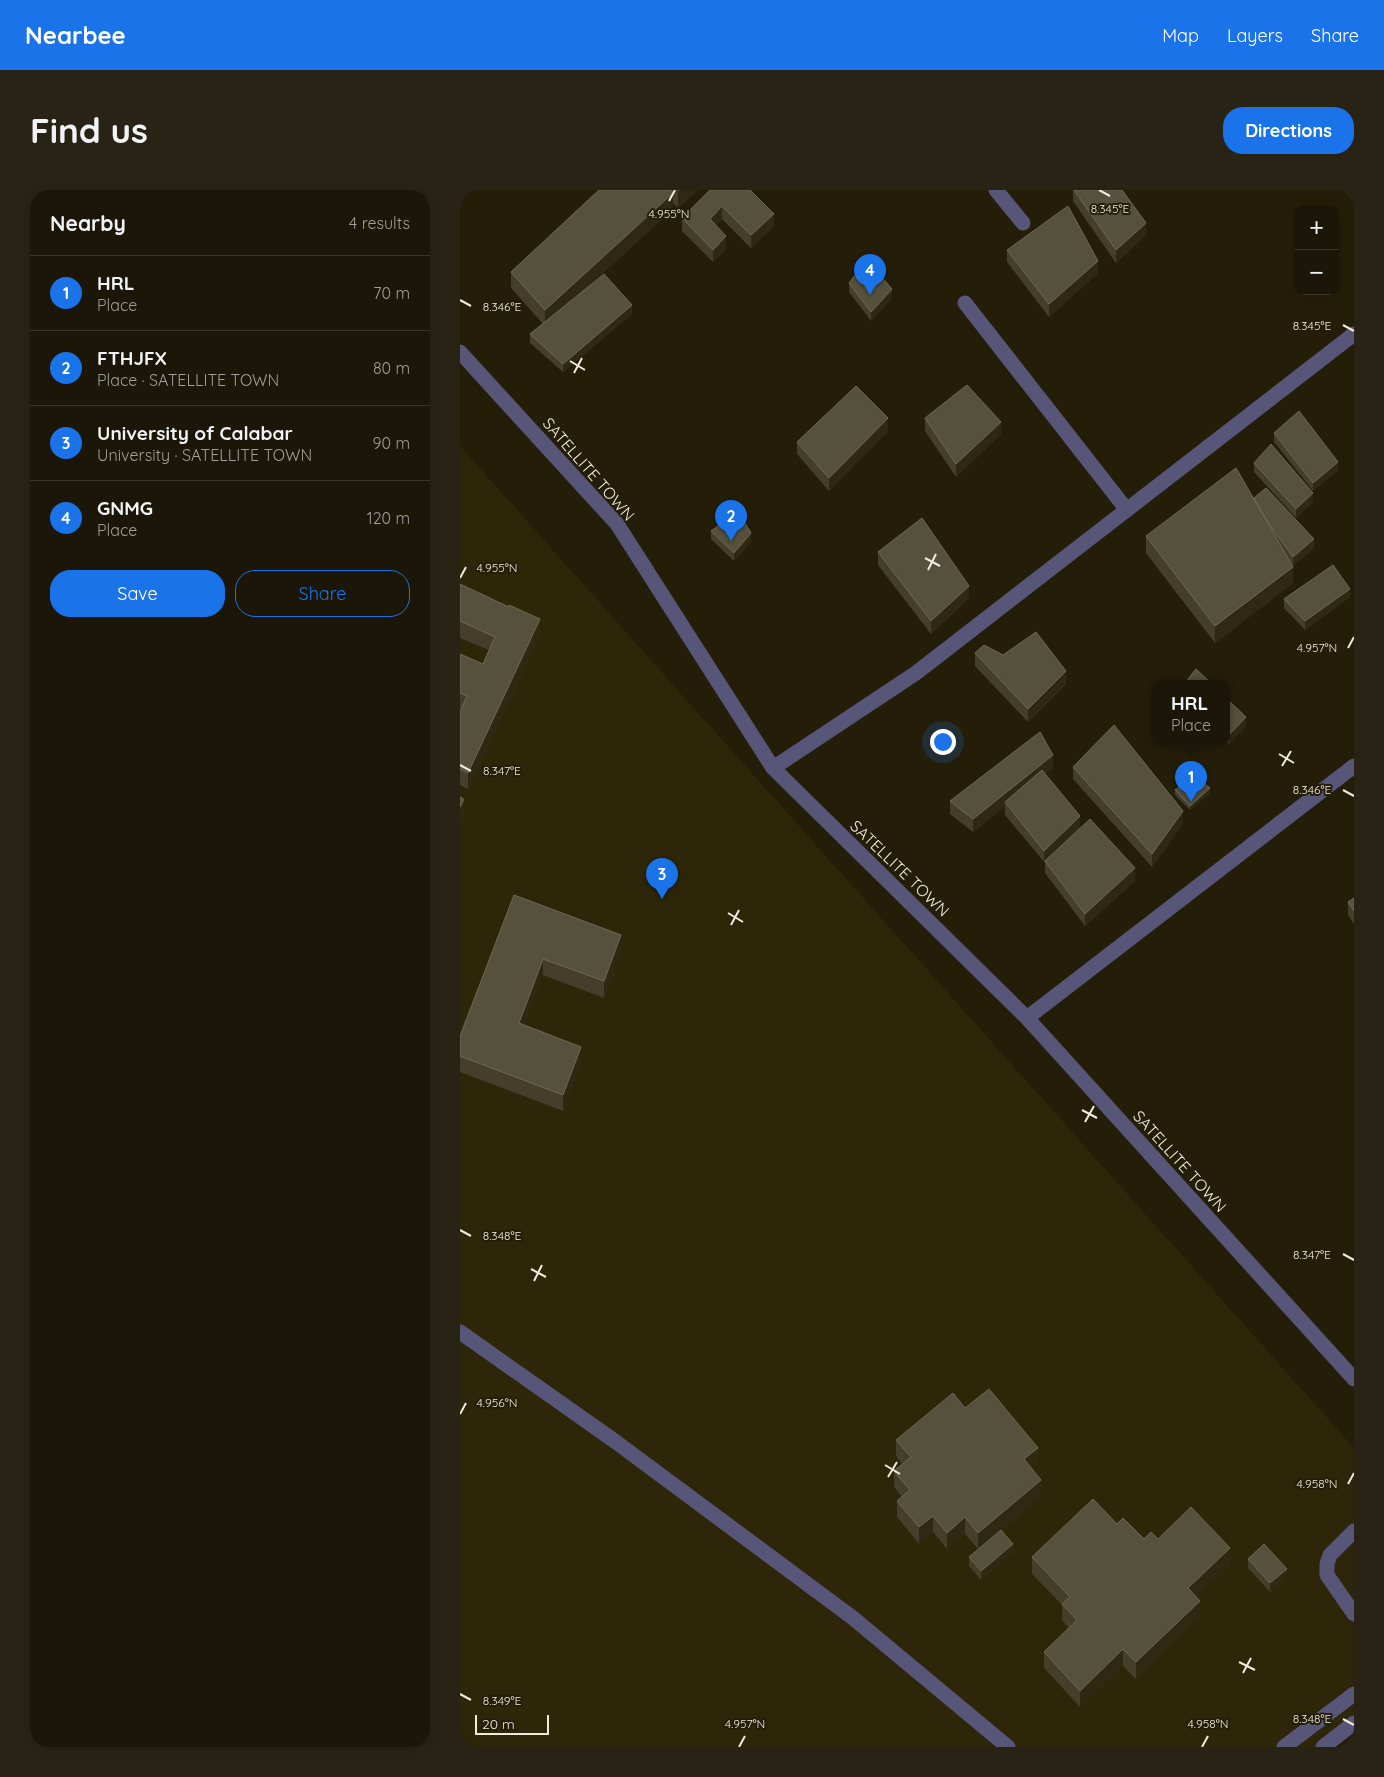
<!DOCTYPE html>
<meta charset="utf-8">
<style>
body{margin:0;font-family:Quicksand,sans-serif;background:#282315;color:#f1f3f6}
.controls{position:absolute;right:15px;top:15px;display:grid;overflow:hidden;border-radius:10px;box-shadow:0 2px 8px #0003}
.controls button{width:45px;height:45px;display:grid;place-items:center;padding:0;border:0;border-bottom:1px solid #393528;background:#1b1607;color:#f1f3f6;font:25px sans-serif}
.scale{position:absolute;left:15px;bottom:12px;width:74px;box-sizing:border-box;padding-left:5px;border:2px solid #efebde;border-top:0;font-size:14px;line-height:18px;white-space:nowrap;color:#efebde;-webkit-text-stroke:4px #241e09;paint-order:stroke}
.you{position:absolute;left:482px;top:551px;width:18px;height:18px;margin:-12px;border:4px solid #fff;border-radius:50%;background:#1a73e8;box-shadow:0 0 0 8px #1a73e833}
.badge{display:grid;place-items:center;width:32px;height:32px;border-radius:50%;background:#1a73e8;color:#fff;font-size:16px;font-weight:700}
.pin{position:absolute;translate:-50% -41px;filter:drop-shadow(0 1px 2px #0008)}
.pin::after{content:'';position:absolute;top:26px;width:18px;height:15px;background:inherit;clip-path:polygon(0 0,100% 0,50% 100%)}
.popup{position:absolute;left:692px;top:490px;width:78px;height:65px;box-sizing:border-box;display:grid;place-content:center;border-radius:10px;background:#1b1607;filter:drop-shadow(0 1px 4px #0005);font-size:16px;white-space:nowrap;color:#a09f9b}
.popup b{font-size:19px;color:#f1f3f6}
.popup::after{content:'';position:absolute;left:50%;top:100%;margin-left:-10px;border:10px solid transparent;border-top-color:#1b1607}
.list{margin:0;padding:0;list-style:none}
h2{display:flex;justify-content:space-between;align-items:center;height:65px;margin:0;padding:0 20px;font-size:21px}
h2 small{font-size:16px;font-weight:400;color:#a09f9b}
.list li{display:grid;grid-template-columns:32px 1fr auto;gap:15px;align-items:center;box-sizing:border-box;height:75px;padding:0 20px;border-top:1px solid #393528}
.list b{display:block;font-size:19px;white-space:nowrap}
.list p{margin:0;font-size:16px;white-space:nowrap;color:#a09f9b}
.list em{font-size:16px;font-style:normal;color:#a09f9b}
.actions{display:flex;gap:10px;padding:15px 20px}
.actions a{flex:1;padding:11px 0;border:1px solid #1a73e8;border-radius:20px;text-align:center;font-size:18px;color:#1a73e8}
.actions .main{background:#1a73e8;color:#fff}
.map{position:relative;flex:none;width:894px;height:1557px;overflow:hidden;border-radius:20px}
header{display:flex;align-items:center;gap:30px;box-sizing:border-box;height:70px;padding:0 25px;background:#1a73e8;color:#fff}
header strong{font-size:24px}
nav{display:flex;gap:28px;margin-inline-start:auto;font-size:18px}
.intro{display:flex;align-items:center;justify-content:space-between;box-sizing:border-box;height:120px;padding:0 30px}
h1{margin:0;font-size:35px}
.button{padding:12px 22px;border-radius:20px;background:#1a73e8;color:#fff;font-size:18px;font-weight:700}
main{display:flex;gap:30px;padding:0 30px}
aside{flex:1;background:#1b1607;border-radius:20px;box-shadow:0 2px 8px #0003}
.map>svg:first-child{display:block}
.built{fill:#2d2609}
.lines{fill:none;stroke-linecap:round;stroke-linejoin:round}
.minor{stroke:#575679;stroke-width:15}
.wall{fill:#443e2a}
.shaded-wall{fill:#2f2914}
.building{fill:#56513d;stroke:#6e6956}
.ticks{fill:none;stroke:#efebde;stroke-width:2}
.labels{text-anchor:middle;stroke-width:4;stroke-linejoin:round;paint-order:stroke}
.street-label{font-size:16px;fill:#efebde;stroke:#241e09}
.ticks-label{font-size:12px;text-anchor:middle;fill:#efebde;stroke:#241e09;stroke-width:4;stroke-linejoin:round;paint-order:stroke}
</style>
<header>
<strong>Nearbee</strong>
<nav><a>Map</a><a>Layers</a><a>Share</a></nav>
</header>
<div class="intro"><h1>Find us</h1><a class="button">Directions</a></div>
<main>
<aside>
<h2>Nearby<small>4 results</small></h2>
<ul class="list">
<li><span class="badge">1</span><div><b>HRL</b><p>Place</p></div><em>70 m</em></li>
<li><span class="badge">2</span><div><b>FTHJFX</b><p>Place · SATELLITE TOWN</p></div><em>80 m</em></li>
<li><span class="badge">3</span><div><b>University of Calabar</b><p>University · SATELLITE TOWN</p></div><em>90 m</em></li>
<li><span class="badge">4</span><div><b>GNMG</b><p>Place</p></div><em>120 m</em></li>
</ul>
<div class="actions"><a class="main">Save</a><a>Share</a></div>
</aside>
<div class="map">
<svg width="894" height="1557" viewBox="0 0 894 1557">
<rect width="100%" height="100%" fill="#241e09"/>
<path class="built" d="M0,256l894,1002v280l-24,19h-870z"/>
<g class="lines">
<path class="minor" d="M536,0l27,33
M505,113l162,207
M0,162l157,172 156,244 254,250 327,361
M313,578l143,-95 438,-339
M567,828l327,-252
M0,1142l156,110 237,176 155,129
M894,1341l-24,24 -3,9v11l27,39
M824,1557l70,-53
M863,1557l31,-24"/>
</g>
<path class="wall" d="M139,0h99l-20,18 -5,-5v6l-91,83 50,22 -69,58 -33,-29v-9l13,-10 -32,-36v-16z
M250,0l64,36 -23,22 -29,-29 -6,6 10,24 -13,13 -31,-31v-13z
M613,0h49l24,45 -30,28 -43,-62z
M547,60l91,23 -49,44 -42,-55z
M389,93l43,15 -21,23 -22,-29z
M465,228l76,16 -45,43 -31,-46z
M428,241l-59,60 -32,-37v-12z
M814,243l64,37 -25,21 -39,-49z
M794,273l59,39 -17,16 -42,-46z
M794,308l60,50 -21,18 -4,-6 4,23 -78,60 -69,-90v-17z
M251,341l40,11 -17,19 -23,-22z
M418,362l91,46 -38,36 -53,-69z
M0,394l80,51 -72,154 -8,-4v-73l1,-2 -1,-1v-55l23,10 6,-14 -29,-12z
M890,407l-45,33 -21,-22v-9z
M515,463l28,2 63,29 -38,38 -53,-56z
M766,508l20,28 -17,18 -3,-3z
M613,577l110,57 -31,43 -79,-88z
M593,578l-8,6 35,54 55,53 -50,45 -40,-53v-10l-40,-48v-9l-32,26 -23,-18v-13z
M715,600l35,3 -20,17 -15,-15z
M54,705l107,57 -17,46 -61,-23 -19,50 57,38 -18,48 -103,-39v-36z
M894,708v26l-6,-9v-13z
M505,1218l73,56 -6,5 9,28 -63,52 -13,-15 -18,15 -14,-17 -14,12 -22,-27v-16l5,-4 -8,-10v-16l8,-7 -6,-8v-16z
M657,1334l27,15h14l72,26 -34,31 4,21 -64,62 -13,-13 -43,41 -36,-39v-16l25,-24 -7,-8v-15l-30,-31v-17z
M553,1362l-32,28 -12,-14v-9z
M788,1369l39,19 -17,14 -22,-24z"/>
<path class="shaded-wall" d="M220,0h18l-20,18v-16z
M213,3v16l-128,117v-16z
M262,16v13l-12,12v-12z
M314,24v12l-23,22v-13z
M686,33v12l-30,28v-13z
M266,46v13l-13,13v-12z
M638,71v12l-49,44v-13z
M432,99v9l-21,23v-9z
M172,115v9l-69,58v-8z
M428,228v13l-59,60v-13z
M541,232v12l-45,43v-13z
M878,272v8l-25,21v-8z
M853,303v9l-17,16v-9z
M291,343v9l-17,19v-8z
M854,349v9l-21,18v-9z
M833,377v16l-78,60v-17z
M509,396v12l-38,36v-13z
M890,399v8l-45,33v-9z
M80,429v16l-72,154v-16z
M606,481v13l-38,38v-13z
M786,527v9l-17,18v-9z
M593,565v13l-46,37 -2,-3v4l-32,26v-13z
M750,598v5l-20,17v-4z
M4,609v16l-4,9v-17z
M723,621v13l-31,43v-13z
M620,626v13l-35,32 -1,3v-13z
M675,678v13l-50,45v-12z
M161,745v17l-17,46v-17z
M83,769v16l-24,65v-17z
M121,857v16l-18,48v-16z
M578,1258v16l-14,12v-17z
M581,1290v17l-63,52v-16z
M473,1326v16l-14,12v-17z
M505,1327v17l-18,15v-16z
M553,1354v8l-32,28v-9z
M770,1358v17l-42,39v-16z
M827,1379v9l-17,14v-9z
M740,1411v16l-64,62v-17z
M663,1459v17l-43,41v-16z"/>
<path class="building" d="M139,0h72l2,3 -128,117 -34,-38z
M250,0h40l24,24 -23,21 -29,-29 -12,13 16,17 -13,14 -31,-32z
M614,0h48l24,33 -30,27z
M608,16l30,55 -49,43 -42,-54z
M407,70l25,29 -21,23 -22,-29z
M144,84l28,31 -69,59 -33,-30z
M507,195l34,37 -45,42 -31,-46z
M396,196l32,32 -59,60 -32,-36z
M839,221l39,51 -25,21 -39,-50z
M811,254l42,49 -17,16 -42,-46z
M776,278l57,99 -78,59 -69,-90z
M806,298l48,51 -21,18 -24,-33 -15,-26z
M278,322l13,21 -17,20 -23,-22z
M462,328l47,68 -38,35 -53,-69z
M873,375l17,24 -45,32 -21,-22z
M0,394l49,23v-2l31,14 -72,154 -8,-4v-57l7,-16 -7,-3v-39l23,10 12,-27 -35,-16z
M576,442l30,39 -38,38 -53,-56 9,-8 19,10z
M736,479l15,14h-26z
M766,508l20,19 -17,18 -3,-3z
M654,535l69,86 -31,43 -79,-87z
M580,542l13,23 -80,64 -23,-18z
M582,580l38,46 -36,35 -39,-49z
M735,586l15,12 -20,18 -15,-16z
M0,607l4,2 -4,8z
M630,629l45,49 -50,46 -40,-53z
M54,705l107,40 -17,46 -61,-22 -24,64 62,24 -18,48 -103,-39v-20z
M894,708v13l-6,-9z
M529,1199l49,59 -14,11 17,21 -63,53 -13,-16 -18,16 -14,-17 -14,11 -22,-26 13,-11 -16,-19 17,-14 -15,-17 57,-47 12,15z
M633,1309l24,25 6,-6 21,21 7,-7 7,7 33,-32 39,41 -42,40 12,13 -64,61 -13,-13 -43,42 -36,-39 33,-32 -15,-16 8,-7 -38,-40z
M541,1340l12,14 -32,27 -12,-14z
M804,1354l23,25 -17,14 -22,-24z"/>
<path class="ticks" d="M639,0l11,6M209,11l6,-11M0,110l11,6M883,135l11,6M110,171l15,9M114,183l8,-15M465,368l15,8M468,380l8,-16M0,388l6,-11M888,458l6,-11M819,564l15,9M0,575l11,6M822,576l9,-15M883,600l11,6M268,723l15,9M271,735l8,-15M622,920l15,8M625,932l9,-16M0,1040l11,6M883,1064l11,6M71,1079l15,8M74,1091l8,-16M0,1224l6,-11M425,1275l15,9M428,1287l9,-15M888,1294l6,-11M779,1472l16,8M783,1483l8,-15M0,1504l11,6M883,1529l11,6M279,1557l6,-11M742,1557l6,-11"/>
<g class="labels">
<g class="street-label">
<text transform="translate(129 279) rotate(49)" y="6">SATELLITE TOWN</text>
<text transform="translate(440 678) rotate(44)" y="6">SATELLITE TOWN</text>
<text transform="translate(720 971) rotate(48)" y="6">SATELLITE TOWN</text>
</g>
</g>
<g class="ticks-label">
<text x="650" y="23">8.345°E</text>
<text x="209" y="28">4.955°N</text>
<text x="42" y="121">8.346°E</text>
<text x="852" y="140">8.345°E</text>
<text x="37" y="382">4.955°N</text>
<text x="857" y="462">4.957°N</text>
<text x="42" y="585">8.347°E</text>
<text x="852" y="604">8.346°E</text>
<text x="42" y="1050">8.348°E</text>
<text x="852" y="1069">8.347°E</text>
<text x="37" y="1217">4.956°N</text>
<text x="857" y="1298">4.958°N</text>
<text x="42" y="1515">8.349°E</text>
<text x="852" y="1533">8.348°E</text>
<text x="285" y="1538">4.957°N</text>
<text x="748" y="1538">4.958°N</text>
</g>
</svg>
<div class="controls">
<button>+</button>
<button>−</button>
</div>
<div class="scale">20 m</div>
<div class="you"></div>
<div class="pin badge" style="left:731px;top:612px">1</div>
<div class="popup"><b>HRL</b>Place</div>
<div class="pin badge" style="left:271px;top:351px">2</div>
<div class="pin badge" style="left:202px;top:709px">3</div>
<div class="pin badge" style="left:410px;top:105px">4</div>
</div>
</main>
